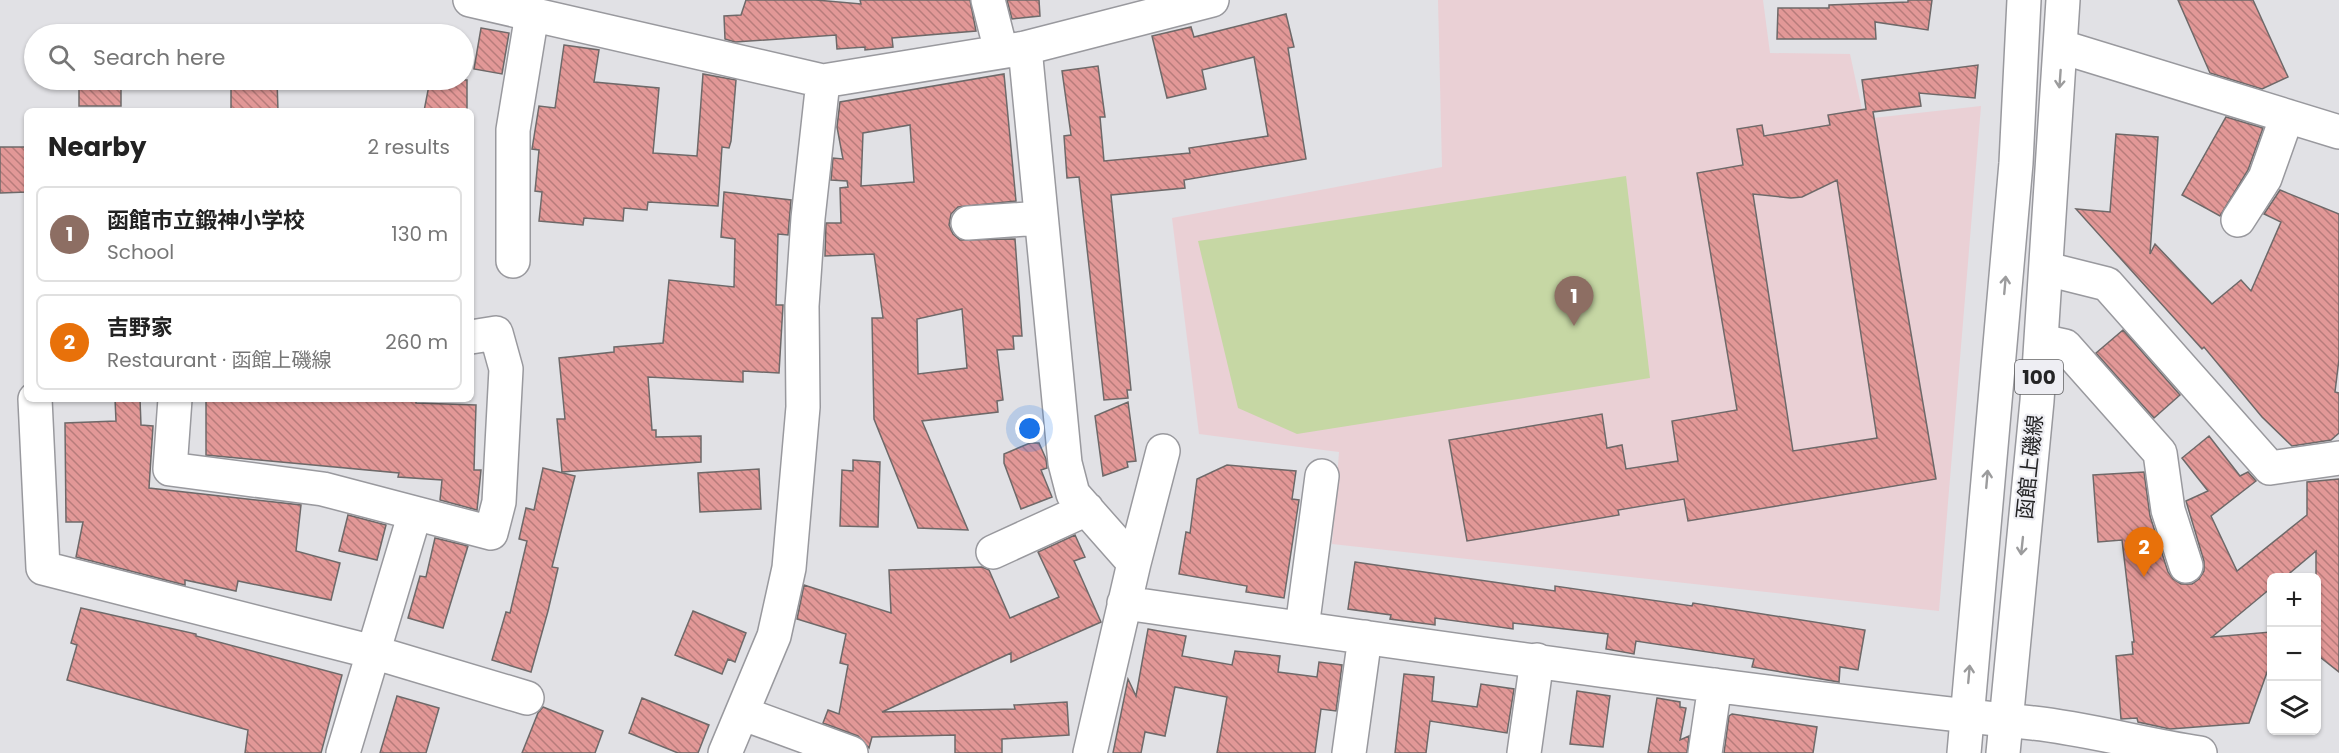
<!DOCTYPE html>
<meta charset="utf-8">
<style>
body{margin:0;font-family:Poppins,"Noto Sans JP",sans-serif;background:#f2f2f2;color:#222}
.controls{position:absolute;right:18px;bottom:18px;display:grid;overflow:hidden;border-radius:9px;box-shadow:0 2px 4px #0004}
.controls button{width:54px;height:54px;display:grid;place-items:center;padding:0;border:0;border-bottom:2px solid #e0e0e0;background:#fff;color:#222;font:30px sans-serif}
.you{position:absolute;left:1030px;top:429px;width:21px;height:21px;margin:-15px;border:4px solid #fff;border-radius:50%;background:#1a73e8;box-shadow:0 0 0 9px #1a73e833}
.badge{display:grid;place-items:center;width:39px;height:39px;border-radius:50%;background:#428373;color:#fff;font-size:20px;font-weight:700}
.pin{position:absolute;translate:-50% -50px;filter:drop-shadow(0 2px 3px #0008)}
.pin::after{content:'';position:absolute;top:32px;width:21px;height:18px;background:inherit;clip-path:polygon(0 0,100% 0,50% 100%)}
.list{margin:0;padding:0;list-style:none}
h2{display:flex;justify-content:space-between;align-items:center;height:78px;margin:0;padding:0 24px;font-size:26px}
h2 small{font-size:20px;font-weight:400;color:#767676}
.list li{display:grid;grid-template-columns:39px 1fr auto;gap:18px;align-items:center;box-sizing:border-box;height:96px;margin:0 12px 12px;padding:0 12px;border:2px solid #e0e0e0;border-radius:9px}
.list b{display:block;font-size:22px;white-space:nowrap}
.list p{margin:0;font-size:20px;white-space:nowrap;color:#767676}
.list em{font-size:20px;font-style:normal;color:#767676}
.icon{flex:none;width:33px;height:33px;fill:none;stroke:currentColor;stroke-width:2;stroke-linecap:round;stroke-linejoin:round}
.map{position:relative;flex:none;width:2339px;height:753px;overflow:hidden}
.search{position:absolute;background:#fff;box-shadow:0 2px 4px #0004;left:24px;top:24px;width:450px;height:66px;display:flex;align-items:center;gap:15px;box-sizing:border-box;padding:0 21px;border-radius:33px;color:#767676;font-size:22px}
.panel{position:absolute;background:#fff;box-shadow:0 2px 4px #0004;left:24px;top:108px;width:450px;height:294px;border-radius:9px}
.map>svg:first-child{display:block}
.education{fill:#ead0d5}
.park{fill:#c6d7a4}
.building{fill:url(#building-back-hatch);stroke:#6e6969;stroke-width:1.5;fill-rule:evenodd}
.lines{fill:none;stroke-linecap:round;stroke-linejoin:round}
.minor-casing{stroke:#99999e;stroke-width:36}
.major-casing{stroke:#99999e;stroke-width:36}
.minor{stroke:#fff;stroke-width:33}
.major{stroke:#fff;stroke-width:33}
.oneway{stroke:#9c9c9d}
.labels{text-anchor:middle;stroke-width:4.5;stroke-linejoin:round;paint-order:stroke}
.shield{fill:#eeeef3;stroke:#616163;stroke-width:1.5}
.shield-label{font-size:20px;font-weight:bold;fill:#242425}
.street-label{font-size:21px;fill:#242425;stroke:#eeeef3}
</style>
<div class="map">
<svg width="2339" height="753" viewBox="0 0 2339 753">
<defs>
<pattern id="building-back-hatch" width="6" height="6" patternUnits="userSpaceOnUse" patternTransform="scale(1.5)"><rect width="6" height="6" fill="#e29897"/><path d="M-1 5l2 2M0 0l6 6M5-1l2 2" fill="none" stroke="#b77c7b"/></pattern>
</defs>
<rect width="100%" height="100%" fill="#e1e1e5"/>
<path class="education" d="M1438,0h325l7,53 80,1 14,65 117,-13 -42,505 -607,-67 7,-92 -140,-18 -27,-216 270,-51z"/>
<path class="park" d="M1626,176l24,202 -353,56 -59,-26 -40,-167z"/>
<path class="building" d="M746,0h70l45,4 -1,-4h110l6,31 -84,7 1,9 -28,3v-3l-28,2 -1,-14 -101,7 -10,-3 -1,-23 17,-1z
M1007,0h32l1,16 -28,3z
M1908,0h24l-4,30 -53,-8 1,17h-99l1,-31h51v-3l79,-3z
M2178,0h75l35,77 -26,12 -52,-16z
M1286,14l8,33 -6,1 18,111 -122,21 1,8 -74,7 20,195h-4l1,8 -24,2 -25,-223 -12,1 -3,-42 7,-1 -9,-64 36,-5 7,51h-5l4,44 86,-8 -1,-5 79,-12 -14,-79 -52,13 4,19 -39,9 -15,-62 39,-9 3,10z
M481,28l28,5 -7,41 -28,-5z
M564,45l35,5 -5,32 65,6 -6,65 44,3 6,-82 33,6 -5,61 -2,7 -7,-1 -4,59 -70,-4 -1,8 -23,-2 -1,13 -39,-3 -1,7 -44,-4 3,-29 -7,-1 4,-41 -7,-1 7,-43 16,2z
M1978,65l-3,33 -56,-5 2,13 -48,6 63,367 -248,42 -4,-22 -66,11 1,5 -152,26 -18,-101 153,-26 5,34 15,-3 4,24 52,-8 -6,-40 65,-11 -40,-237 46,-8 -6,-36 25,-4 2,11 66,-11 -2,-10 38,-6 -4,-29zM1837,180l40,258 -84,13 -40,-257 38,4 11,-1z
M1004,74l12,127 -58,6 -7,7 -2,11 4,9 7,6 55,-1 7,97h-9l1,13 -17,1 6,50 -6,1 1,11 -76,9 46,109 -50,-2 -44,-109 -2,-101h11l-9,-64 -49,2 1,-33h15l-1,-35 8,-1 -1,-6 -16,-1 2,-22 10,1 -6,-32 3,-25zM910,125l4,57 -53,4 2,-53zM962,309l5,59 -49,6 -1,-55z
M79,80h42v26h-42z
M231,80h46l1,31h-47z
M430,80h37v31h-43z
M2226,117l37,11 -15,42 -28,46 -38,-21z
M2116,134l42,3 -8,117 5,-10 57,60 29,-24 10,11 30,-69 -17,-8 16,-24 59,24v145l-4,33 4,1v40l-8,7 -39,6 -30,-29 -58,-70 -2,2 -126,-140 34,3z
M0,147h27v45l-27,1z
M724,192l67,8 -3,35 -10,-1 -2,71h7l-4,68 -36,-2v11l-95,-5 4,53h4v7l45,-1v26l-139,10 -5,-53h8l-6,-61 55,-6v-5l49,-4 6,-63 65,7 1,-48 -14,-2z
M2123,330l57,65 -26,23 -58,-65z
M115,399h25l1,26 12,1 -4,62 152,17 -5,46 44,12 -9,37 -93,-19 -2,10 -51,-11v5l-109,-28 7,-35h-17l-1,-99 51,-2z
M206,399h210v4l60,2 -2,65h7l-4,40 -37,-10 2,-20 -44,-3 1,-4 -193,-18z
M1128,402l8,59 -9,1 1,5 -25,9 -8,-60z
M2209,436l31,40 8,-4 8,9 -45,35 26,55 70,-56v-33l32,-3v193l-23,-18v-103l-32,27h-13v10l-59,49 59,-5v29l-22,62 -79,6 -32,-7 -1,-4 -16,1 -5,-63 17,-2 -1,-12h2l-12,-102 -24,2 -5,-67 51,-3 6,44 18,56 5,7 8,5h11l7,-5 5,-8v-10l-18,-60 22,-10 -26,-33z
M1030,443h9l7,16 1,9 -6,2 11,27 -31,12 -17,-46v-9z
M853,460l27,2 -2,65 -38,-1 2,-56 11,1z
M1227,465l69,6 -4,28 7,1 -15,98 -38,-6 1,-6 -68,-12 7,-42 4,1 7,-54z
M543,468l32,8 -23,91 6,1 -10,43 -17,61 -39,-12 14,-48 4,1 17,-72 -8,-2 7,-31 8,2z
M759,469l2,40 -61,3 -2,-39z
M348,515l38,10 -9,35 -38,-9z
M1075,535l10,22 -11,4 27,61 -90,40v-9l-129,59 133,-3 -1,-4 53,-3 2,33 -67,4v14h-47v-18l-83,2 -3,11 -11,-12 -35,-13 5,-13 11,4 9,-49 -8,-2 6,-29 -49,-15 7,-34 87,28 -2,-43 93,-3 7,3 21,48 49,-21 -21,-45z
M435,538l33,8 -25,82 -35,-10 12,-42 6,1z
M1355,562l200,29v-5l137,20 1,-3 172,27 -7,40 -18,-3 -1,15 -87,-15 2,-8 -118,-18 -2,13 -28,-5 2,-15 -95,-11v6l-78,-11v7l-45,-6 1,-4 -43,-6z
M81,608l115,26v2l146,39 -21,78h-76l3,-23 -181,-50 10,-35 -6,-2z
M693,611l53,22 -11,29 -7,-3 -6,15 -47,-19z
M1148,629l38,7 -4,20 50,9 3,-14 45,5 -2,16 39,5 2,-15 23,3 -6,46 -15,-2 -6,44h-98l10,-56 -52,-10 -10,49 -20,-4 -4,21h-28l15,-74 8,17z
M1404,674l30,3 -2,24 45,6 4,-23 33,5 -7,44 -77,-12 -4,32h-31z
M1577,691l33,5 -7,51 -33,-3z
M397,696l42,12 -13,45h-46z
M642,698l67,27 -11,28h-20l-49,-20z
M1657,698l23,4v5l6,1 -6,32 9,-4 -2,17h-39z
M543,707l60,24 -8,22h-73l16,-40z
M1732,714l85,13 -4,26h-89l5,-37z"/>
<g class="lines">
<defs>
<path id="minor" d="M470,0l353,81 202,-33 187,-48
M988,0l13,51
M2062,47l277,85
M1025,48l40,415 8,31 61,69 -44,190
M2238,220l27,-42 22,-62
M968,223l73,-5
M513,261v-131l19,-116
M2047,269l60,15 163,184 69,-10
M2042,341l23,5 95,107 8,57 18,56
M35,399l8,169 330,84 154,46
M175,399l-5,70 153,20 168,44 8,-31 7,-133 -10,-36 -25,4
M993,552l94,-43
M1134,563l29,-112
M1124,603c303,43 605,88 909,120 56,6 111,22 167,30
M1302,628l20,-152
M744,714l107,39
M343,753l72,-240
M725,753l49,-117 15,-68 14,-161 -1,-101 6,-88 15,-137
M1349,753l16,-116
M1524,753l13,-93
M1705,753l10,-68"/>
<path id="major" d="M1964,753l52,-590 8,-163
M2003,753l34,-352 26,-401"/>
</defs>
<use href="#minor" class="minor-casing"/>
<use href="#major" class="major-casing"/>
<use href="#minor" class="minor"/>
<use href="#major" class="major"/>
</g>
<defs><path id="oneway-shaft" d="M-6 0H5M1.5-3L5.5 0L1.5 3" fill="none" stroke-width="1.6" stroke-linecap="round" stroke-linejoin="round" transform="scale(1.5)"/></defs>
<g class="oneway">
<use href="#oneway-shaft" transform="translate(2060 79) rotate(94)"/>
<use href="#oneway-shaft" transform="translate(2005 285) rotate(-85)"/>
<use href="#oneway-shaft" transform="translate(1987 479) rotate(-85)"/>
<use href="#oneway-shaft" transform="translate(2022 546) rotate(96)"/>
<use href="#oneway-shaft" transform="translate(1969 674) rotate(-85)"/>
</g>
<g class="labels">
<rect class="shield" x="2015" y="360" width="48" height="34" rx="4.5"/>
<g class="shield-label">
<text x="2039" y="384">100</text>
</g>
<g class="street-label">
<text transform="translate(2030 467) rotate(-84)" y="7">函館上磯線</text>
</g>
</g>
</svg>
<div class="controls">
<button>+</button>
<button>−</button>
<button><svg class="icon" aria-label="layers" viewBox="0 0 24 24"><path d="M12 4l9 5-9 5-9-5zM3 14l9 5 9-5"/></svg></button>
</div>
<div class="you"></div>
<div class="pin badge" style="left:1574px;top:326px;background:#8d6e63">1</div>
<div class="pin badge" style="left:2144px;top:577px;background:#e8710a">2</div>
<div class="search"><svg class="icon" aria-label="search" viewBox="0 0 24 24"><circle cx="10" cy="10" r="6"/><path d="M15 15l6 6"/></svg>Search here</div>
<section class="panel">
<h2>Nearby<small>2 results</small></h2>
<ul class="list">
<li><span class="badge" style="background:#8d6e63">1</span><div><b>函館市立鍛神小学校</b><p>School</p></div><em>130 m</em></li>
<li><span class="badge" style="background:#e8710a">2</span><div><b>吉野家</b><p>Restaurant · 函館上磯線</p></div><em>260 m</em></li>
</ul>
</section>
</div>
